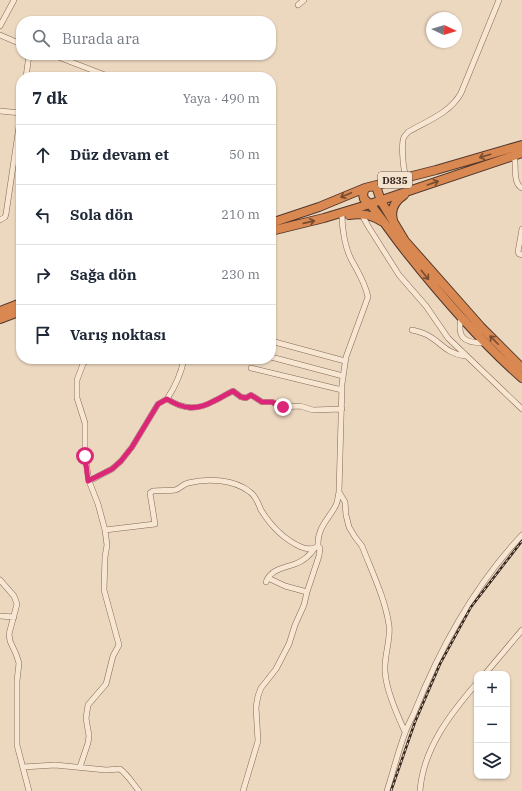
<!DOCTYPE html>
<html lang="tr">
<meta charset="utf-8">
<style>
body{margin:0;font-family:"IBM Plex Serif",serif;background:#f2f2f3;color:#1f2937}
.controls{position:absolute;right:12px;bottom:12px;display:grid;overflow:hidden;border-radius:8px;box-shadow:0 1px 3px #0004}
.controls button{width:36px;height:36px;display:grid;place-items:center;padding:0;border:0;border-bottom:1px solid #e0e1e3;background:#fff;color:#1f2937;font:20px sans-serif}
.compass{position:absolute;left:426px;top:12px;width:36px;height:36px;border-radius:50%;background:#fff;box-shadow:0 1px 3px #0004;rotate:94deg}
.stop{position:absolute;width:12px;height:12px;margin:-9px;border:3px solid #db2777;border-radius:50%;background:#fff}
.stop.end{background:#db2777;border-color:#fff;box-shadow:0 1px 4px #0008}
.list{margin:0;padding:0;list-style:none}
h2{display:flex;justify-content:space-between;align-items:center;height:52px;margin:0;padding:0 16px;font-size:17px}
h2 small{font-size:13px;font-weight:400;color:#747a83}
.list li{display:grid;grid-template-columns:26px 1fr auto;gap:12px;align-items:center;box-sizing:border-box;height:60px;padding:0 16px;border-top:1px solid #e0e1e3}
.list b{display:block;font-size:15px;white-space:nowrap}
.list em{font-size:13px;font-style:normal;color:#747a83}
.icon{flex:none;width:22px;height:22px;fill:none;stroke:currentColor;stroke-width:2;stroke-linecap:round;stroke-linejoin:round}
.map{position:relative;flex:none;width:522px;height:791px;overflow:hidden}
.search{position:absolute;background:#fff;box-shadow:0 1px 3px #0004;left:16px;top:16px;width:260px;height:44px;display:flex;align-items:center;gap:10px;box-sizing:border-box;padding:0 14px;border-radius:16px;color:#747a83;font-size:15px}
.panel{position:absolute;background:#fff;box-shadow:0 1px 3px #0004;left:16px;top:72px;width:260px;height:292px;border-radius:16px}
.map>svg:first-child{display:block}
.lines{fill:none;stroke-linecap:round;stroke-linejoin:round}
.minor-casing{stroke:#846858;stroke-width:6}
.highway-casing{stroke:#51382d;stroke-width:10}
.minor{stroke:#f7e6d2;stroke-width:5}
.highway{stroke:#da8851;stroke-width:8}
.rail-casing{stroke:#34241c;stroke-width:2.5}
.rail{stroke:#f4e3ce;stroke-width:1;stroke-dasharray:3;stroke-linecap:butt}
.oneway{stroke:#764c31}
.route{stroke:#db2777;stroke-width:5}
.labels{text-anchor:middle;stroke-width:3.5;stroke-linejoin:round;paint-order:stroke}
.shield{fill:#f4e3ce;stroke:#6e5d51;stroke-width:1}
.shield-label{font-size:10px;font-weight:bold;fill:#34241c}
</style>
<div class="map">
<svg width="522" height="791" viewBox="0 0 522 791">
<rect width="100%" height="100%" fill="#ecd7bf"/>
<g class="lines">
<defs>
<path id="minor" d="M298,5l6,-5
M0,26l14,-26
M0,35l21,9
M53,55l52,20
M26,77l3,-22
M0,111l21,2
M514,155c3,10 -2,28 8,33
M410,176l-5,-3c-2,-7 -4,-30 -1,-36 1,-2 3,-3 4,-5 19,-11 42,-19 53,-39l38,-93
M361,213l7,13 31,49 27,31 22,32 74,71
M0,220l5,-3 1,-3 15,-101
M522,229l-4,23 1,2 3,1
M461,316c-4,22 2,27 24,27
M412,330c4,1 9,2 13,4 16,7 19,19 40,22
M271,341l74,20
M271,357l72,19
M251,368l91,22
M167,399c8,-12 14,-25 17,-40
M89,481l23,-12 9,-8 11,-14 26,-43 9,-5c16,10 29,12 47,2 7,-3 12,-7 19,-10l8,6 5,1 5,-3 11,7h10l11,5 17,-1 13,4 29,-1
M339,492l6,10 1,13 3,12 6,10 7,9c10,26 23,52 27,79 2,15 -5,30 -4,46 1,19 12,43 20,61
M105,530l50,-6 -5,-31 3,-2c7,-1 15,0 22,-1 5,-1 8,-6 13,-7 19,-5 46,-4 62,9 6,4 8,11 11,18 10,16 22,29 40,37 5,2 12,3 17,-1
M268,578l17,8 22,6
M0,580l14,16 3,8 -8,30 1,7 6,13 3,9 -2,18v64l12,46
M266,582c5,-13 18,-14 29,-18 9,-3 15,-9 20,-16
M0,616l14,1
M485,674l37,-44
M23,767l32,-2 51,5 14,-1c8,6 13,15 19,22
M80,767l8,-24 1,-7 -3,-18 2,-13 18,-21 7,-28 6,-11 -15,-55 1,-33 2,-12 -2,-15 -7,-26 -9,-23 -4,-25v-33l-8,-25v-18l6,-16 5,-5
M243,791l15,-50 -2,-34 2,-11 3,-8 15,-19 13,-25 6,-19 9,-20 3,-13 12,-36 1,-8 -2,-2c-1,-19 11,-27 18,-41 2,-4 2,-9 3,-13l3,-108 4,-27 22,-60c-3,-15 -10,-25 -17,-38 -6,-12 -9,-30 -9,-44
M387,791c6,-19 11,-39 18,-58 2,-7 6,-13 9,-20 26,-65 60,-127 108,-178
M420,791c3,-42 30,-77 57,-108"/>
<path id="highway" d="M373,186l4,3 4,12 24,40 76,86 41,41
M365,188l-2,6 1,5 6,5c13,16 24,33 37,49 35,44 73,88 115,125
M349,215c12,-2 22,-1 32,6
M393,220c-3,-11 2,-19 11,-25
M271,223l48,-16 46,-19 71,-18 86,-25
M271,231l53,-13 46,-14 152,-51
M0,311l21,-8
M0,319l21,-8"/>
</defs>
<use href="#minor" class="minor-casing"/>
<use href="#highway" class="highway-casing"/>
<use href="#minor" class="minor"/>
<use href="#highway" class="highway"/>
<defs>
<path id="rail" d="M391,791l24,-69 25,-58 31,-57 51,-66"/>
</defs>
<use href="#rail" class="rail-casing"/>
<use href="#rail" class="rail"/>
</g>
<defs><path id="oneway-shaft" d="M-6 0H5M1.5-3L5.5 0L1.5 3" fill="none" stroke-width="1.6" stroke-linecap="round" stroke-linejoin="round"/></defs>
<g class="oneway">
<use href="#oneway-shaft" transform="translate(485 156) rotate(164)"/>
<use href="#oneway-shaft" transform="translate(433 183) rotate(-19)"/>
<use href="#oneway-shaft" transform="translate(346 195) rotate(157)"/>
<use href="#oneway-shaft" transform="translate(309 222) rotate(-13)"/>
<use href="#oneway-shaft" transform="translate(425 275) rotate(51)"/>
<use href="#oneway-shaft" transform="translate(494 340) rotate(-135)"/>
</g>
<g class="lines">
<path class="route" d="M85,456l3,25 24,-12 9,-8 11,-14 26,-43 9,-5c16,10 29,12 47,2 7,-3 12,-7 19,-10l8,6 5,1 5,-3 11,7h10l11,5"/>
</g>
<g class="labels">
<rect class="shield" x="378" y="172" width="34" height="16" rx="3"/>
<g class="shield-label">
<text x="395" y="184">D835</text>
</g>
</g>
</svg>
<div class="controls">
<button>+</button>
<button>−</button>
<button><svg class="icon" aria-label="layers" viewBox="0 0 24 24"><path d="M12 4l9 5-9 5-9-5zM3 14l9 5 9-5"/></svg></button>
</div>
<svg class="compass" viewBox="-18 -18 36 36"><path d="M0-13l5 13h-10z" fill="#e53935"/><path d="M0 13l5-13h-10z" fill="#747a83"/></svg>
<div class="stop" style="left:85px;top:456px"></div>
<div class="stop end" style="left:283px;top:407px"></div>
<div class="search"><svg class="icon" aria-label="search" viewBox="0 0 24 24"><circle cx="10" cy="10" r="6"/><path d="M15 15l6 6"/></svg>Burada ara</div>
<section class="panel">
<h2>7 dk<small>Yaya · 490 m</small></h2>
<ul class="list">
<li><svg class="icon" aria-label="ahead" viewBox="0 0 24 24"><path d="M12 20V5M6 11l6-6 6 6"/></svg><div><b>Düz devam et</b></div><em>50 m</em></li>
<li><svg class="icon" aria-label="left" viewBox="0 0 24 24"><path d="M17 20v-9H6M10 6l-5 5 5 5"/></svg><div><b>Sola dön</b></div><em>210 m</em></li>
<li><svg class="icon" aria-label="right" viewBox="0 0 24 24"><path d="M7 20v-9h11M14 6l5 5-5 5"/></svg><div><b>Sağa dön</b></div><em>230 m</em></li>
<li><svg class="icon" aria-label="arrive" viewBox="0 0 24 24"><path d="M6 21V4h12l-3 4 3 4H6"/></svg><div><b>Varış noktası</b></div></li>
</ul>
</section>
</div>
